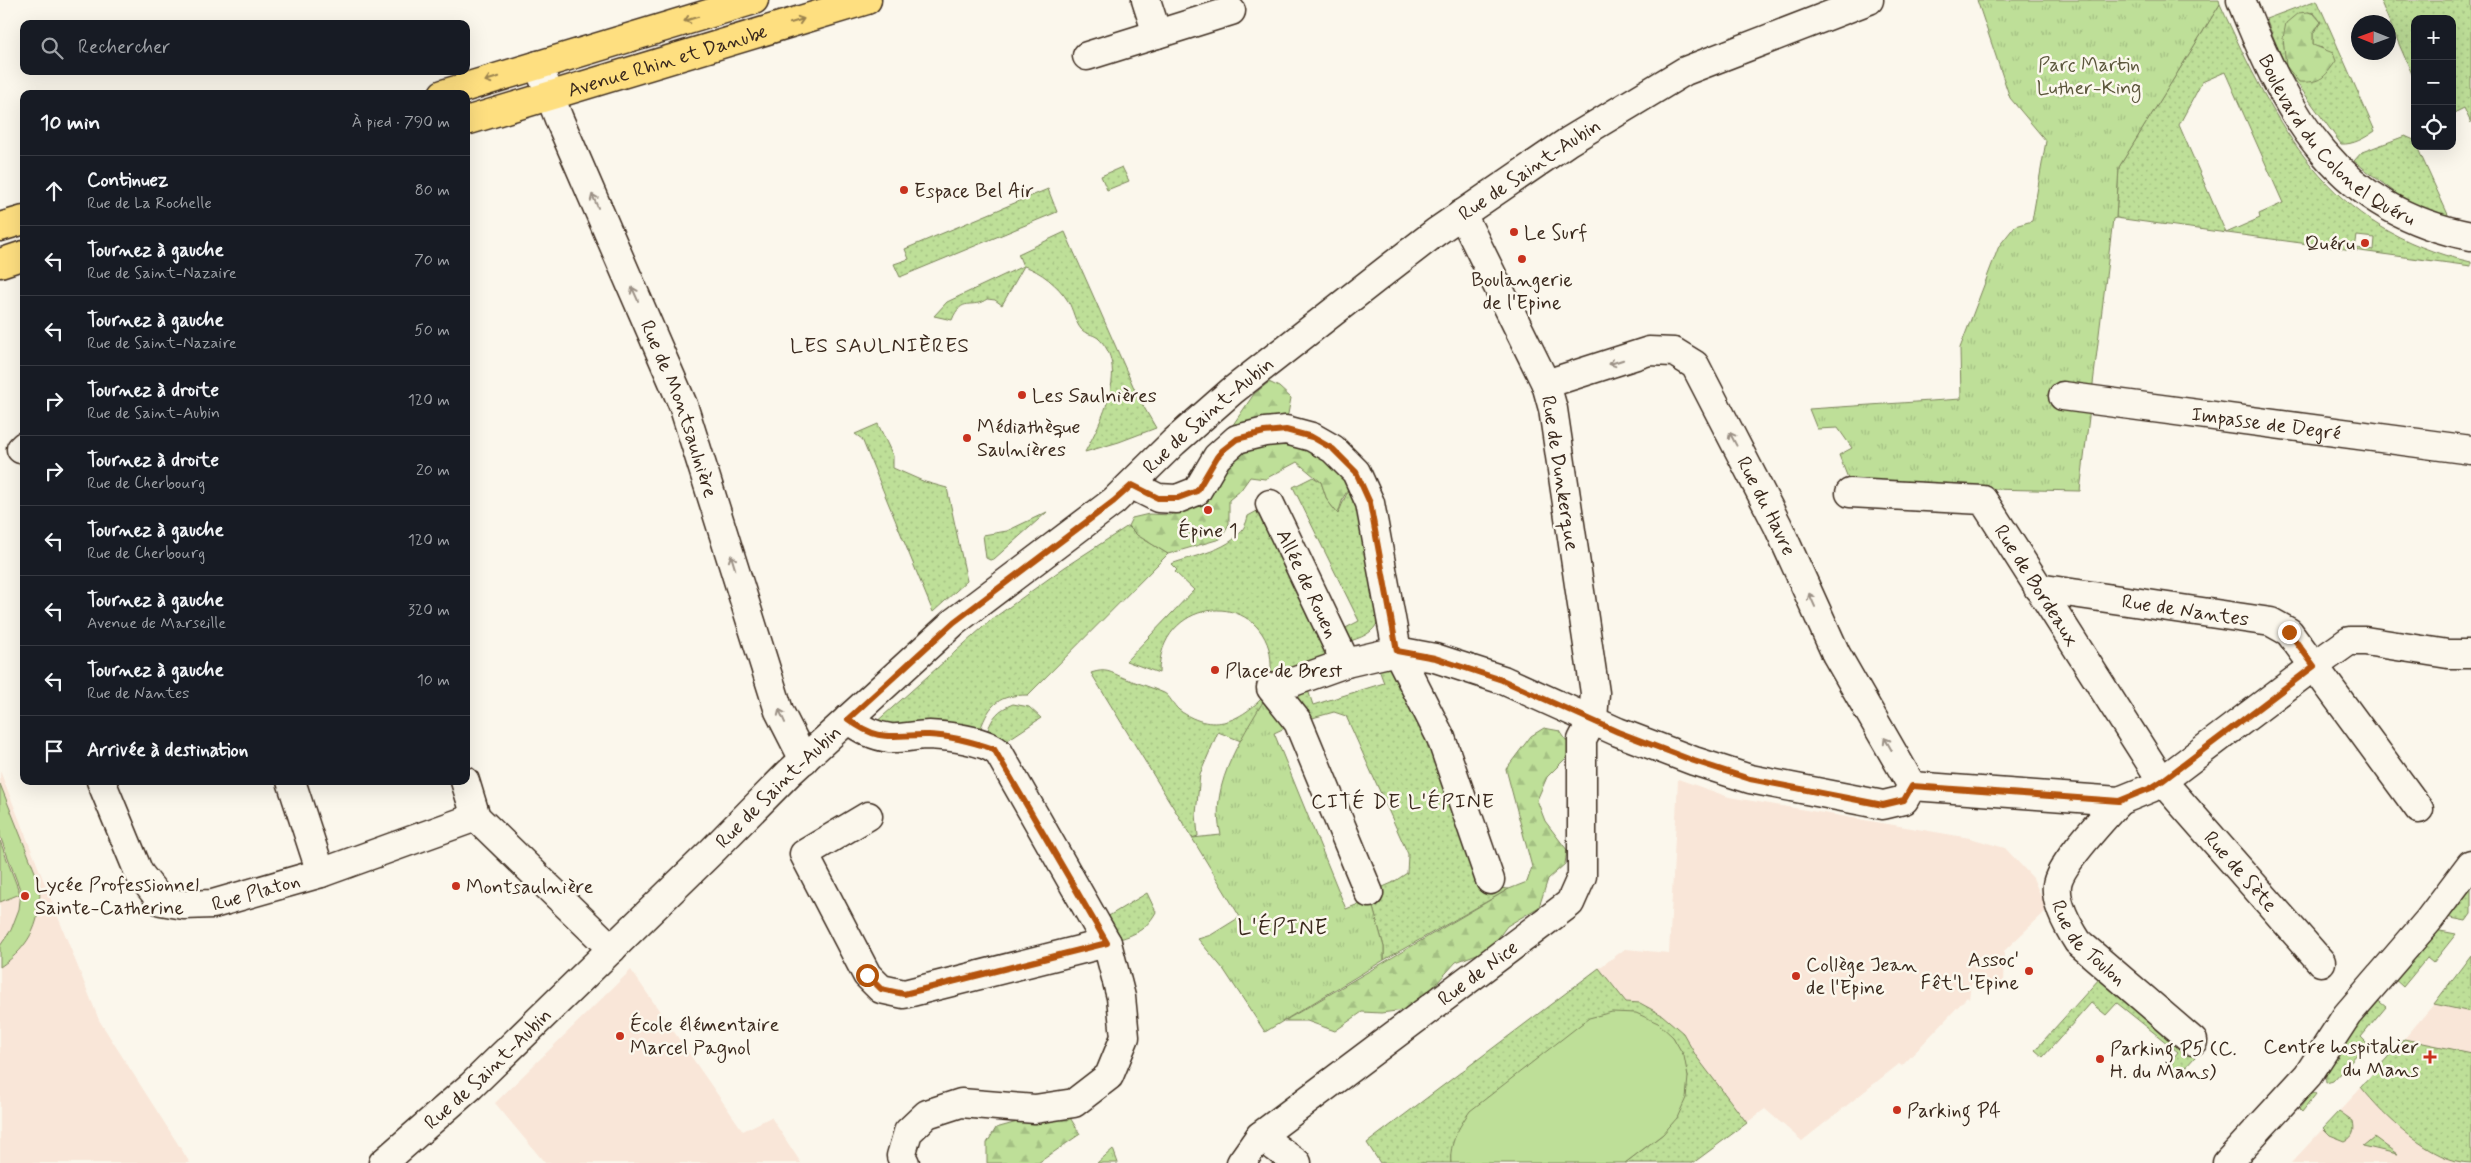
<!DOCTYPE html>
<html lang="fr">
<meta charset="utf-8">
<style>
body{margin:0;font-family:Mynerve,sans-serif;background:#20242c;color:#f1f3f6}
.controls{position:absolute;right:15px;top:15px;display:grid;overflow:hidden;border-radius:10px;box-shadow:0 5px 20px #0002}
.controls button{width:45px;height:45px;display:grid;place-items:center;padding:0;border:0;border-bottom:1px solid #363941;background:#171b24;color:#f1f3f6;font:25px sans-serif}
.compass{position:absolute;left:2351px;top:15px;width:45px;height:45px;border-radius:50%;background:#171b24;box-shadow:0 5px 20px #0002;rotate:271deg}
.stop{position:absolute;width:15px;height:15px;margin:-11px;border:4px solid #b45309;border-radius:50%;background:#fff}
.stop.end{background:#b45309;border-color:#fff;box-shadow:0 1px 5px #0008}
.list{margin:0;padding:0;list-style:none}
h2{display:flex;justify-content:space-between;align-items:center;height:65px;margin:0;padding:0 20px;font-size:21px}
h2 small{font-size:16px;font-weight:400;color:#9ea1a6}
.list li{display:grid;grid-template-columns:32px 1fr auto;gap:15px;align-items:center;box-sizing:border-box;height:70px;padding:0 20px;border-top:1px solid #363941}
.list b{display:block;font-size:19px;white-space:nowrap}
.list p{margin:0;font-size:16px;white-space:nowrap;color:#9ea1a6}
.list em{font-size:16px;font-style:normal;color:#9ea1a6}
.icon{flex:none;width:28px;height:28px;fill:none;stroke:currentColor;stroke-width:2;stroke-linecap:round;stroke-linejoin:round}
.map{position:relative;flex:none;width:2471px;height:1163px;overflow:hidden}
.search{position:absolute;background:#171b24;box-shadow:0 5px 20px #0002;left:20px;top:20px;width:450px;height:55px;display:flex;align-items:center;gap:12px;box-sizing:border-box;padding:0 18px;border-radius:10px;color:#9ea1a6;font-size:19px}
.panel{position:absolute;background:#171b24;box-shadow:0 5px 20px #0002;left:20px;top:90px;width:450px;height:695px;border-radius:10px}
.map>svg:first-child{display:block}
.built{fill:#f9e6d8}
.grass{fill:url(#grass-dots);stroke:#7c845b;fill-rule:evenodd}
.forest{fill:url(#forest-firs);stroke:#7c845b}
.park{fill:url(#park-tufts);stroke:#7c845b}
.pitch{fill:#bedf98;stroke:#7c845b}
.lines{fill:none;stroke-linecap:round;stroke-linejoin:round}
.minor-casing{stroke:#3b2a1e;stroke-width:31}
.major-casing{stroke:#3b2a1e;stroke-width:31}
.minor{stroke:#fbf7ec;stroke-width:28}
.major{stroke:#fedf80;stroke-width:28}
.oneway{stroke:#9c844f}
.oneway2{stroke:#9b9085}
.route{stroke:#b45309;stroke-width:6}
.poi-dot{fill:#c8321e;stroke:#fbf7ec;stroke-width:2}
.labels{text-anchor:middle;stroke-width:5;stroke-linejoin:round;paint-order:stroke}
.street-label{font-size:20px;fill:#3b2a1e;stroke:#fbf7ec}
.park-label{font-size:20px;fill:#5c573c;stroke:#fbf7ec}
.poi-label{font-size:20px;fill:#3b2a1e;stroke:#fbf7ec;text-anchor:start}
.neighbourhood-label{font-size:21px;letter-spacing:1px;fill:#3b2a1e;stroke:#fbf7ec}
.quarter-label{font-size:22px;letter-spacing:1px;fill:#3b2a1e;stroke:#fbf7ec}
</style>
<div class="map">
<svg width="2471" height="1163" viewBox="0 0 2471 1163">
<defs>
<pattern id="grass-dots" width="8" height="8" patternUnits="userSpaceOnUse" patternTransform="scale(1.25)"><rect width="8" height="8" fill="#bedf98"/><path d="M2 2h.1M6 6h.1" fill="none" stroke="#a4c083" stroke-width="1.8" stroke-linecap="round"/></pattern>
<pattern id="forest-firs" width="22" height="20" patternUnits="userSpaceOnUse" patternTransform="scale(1.25)"><rect width="22" height="20" fill="#bedf98"/><path d="M5 1l3.5 6h-7zM16 11l3.5 6h-7z" fill="#a4c083"/></pattern>
<pattern id="park-tufts" width="24" height="20" patternUnits="userSpaceOnUse" patternTransform="scale(1.25)"><rect width="24" height="20" fill="#bedf98"/><path d="M3 7l-1-3M5 7V3M7 7l1-3M15 17l-1-3M17 17v-4M19 17l1-3" fill="none" stroke="#a4c083"/></pattern>
</defs>
<rect width="100%" height="100%" fill="#fbf7ec"/>
<filter id="ink" filterUnits="userSpaceOnUse"><feTurbulence type="fractalNoise" baseFrequency=".02" numOctaves="2"/><feDisplacementMap in="SourceGraphic" scale="10" xChannelSelector="R" yChannelSelector="G"/><feConvolveMatrix kernelMatrix="1 2 1 2 8 2 1 2 1" color-interpolation-filters="sRGB"/></filter>
<g filter="url(#ink)">
<path class="built" d="M0,771l99,249 91,143h-190z
M1678,779l51,18 241,41 35,10 28,30 14,32 -43,41 -1,33 -32,-1 -2,16 -2,-2 -65,69 -3,-2 -97,77 -37,-32 -72,54h-313l-13,-20 232,-175 26,-19 44,4z
M2471,955v208h-180l83,-89 60,-70z
M631,970l112,161 28,-14 30,46h-256l-50,-60z"/>
<path class="grass" d="M2317,0l58,131c-10,7 -22,14 -34,13l-55,-76 -20,-49zM2308,12l6,1 7,9 -8,11v13l10,2 -37,18z
M2380,0h91v123l-7,-15 -12,6v-95h-37v62z
M2220,4c57,124 107,226 251,258v4l-355,-48 3,-51zM2225,72l58,131 -24,11 1,4 -34,15 -47,-108 23,-43zM2357,236l18,2 -1,12 -19,-2z
M2405,136l9,4 36,79 -48,-21 -48,-37 8,-9z
M1122,167l7,14 -22,9 -6,-14z
M1048,189l9,23 -157,65 -6,-13 15,-5 -4,-10z
M1065,232l73,165 18,31 -37,14 -34,10c16,-30 45,-85 13,-114 -5,-4 -13,-4 -17,-9 -6,-7 -8,-20 -13,-28 -9,-15 -28,-30 -44,-35l-22,39 -7,-5 -8,-1c-15,11 -25,-4 -35,21l-18,-4 13,-14 76,-36 -5,-12z
M878,424l15,32v12l32,14 22,6 20,93 -34,31 -71,-173 -7,-5z
M1313,477l8,5 6,18 11,14 11,-26 9,17 21,114c-5,15 -19,19 -32,23l-11,-9 23,-12 -66,-134z
M1270,504l76,159 -42,15 9,27 71,-22 -10,-27 23,-5 98,237 14,1 -125,71v-13l-15,-54 23,-10 15,-10 1,-19 -62,-138 -12,-4 -36,10 -27,-34 -30,53 -23,-9 -18,42 -4,40 2,22 -6,2 -101,-165c15,-5 19,-1 33,5 13,5 27,9 40,15 6,3 9,12 15,17 37,27 67,8 92,-22 0,-13 1,-27 -2,-39 -17,-60 -110,-50 -110,24l-33,-12 68,-71 -19,-18 2,-2 -6,-6c27,-10 71,-15 77,-48z
M1047,512l-53,47 -4,1 -4,-2 -3,-23 24,-4z
M1128,526l9,9 31,19 -140,141c-29,0 -38,8 -48,35l-106,-6 117,-104 74,-53z
M1013,704l16,3 12,11 -47,31 -7,-17c6,-16 11,-22 26,-28z
M2471,879v35l-5,7 -25,-5z
M1147,893l9,19c-12,22 -27,24 -49,31l-10,-20z
M2430,929l26,5 -23,29 -6,-5 -24,29 -11,-10 -17,21 11,9 -25,30 6,6 -34,38 -7,2c-7,-25 85,-130 104,-154z
M2471,955v57l-37,-8z
M1599,968l27,34 14,1 22,12 21,18 13,23 51,67 -54,40h-68l38,-29 25,-57 -5,-21 -10,-19 -222,117v9h-71l-13,-20z
M2100,978l95,79 -10,11 -15,4 -4,-5 12,-15 -61,-49 -11,12 -15,-12 -48,54 -8,-7z
M2404,1039l67,14v110c-39,0 -87,-47 -110,-76z
M2314,1093l2,1 -14,18 -3,-3 9,-12z
M2339,1111l14,10c2,9 1,16 -8,20l-15,-6 -7,-7z
M2374,1137l23,17 -34,-8z"/>
<path class="forest" d="M2308,12l6,2 7,8 -8,11v12l20,8 3,8c-12,17 -15,22 -37,21l-13,-16 -3,-28 3,-15 12,-10z
M1269,382l10,5 12,11 -3,16 -11,11 56,36 16,27 -6,10 -5,16 -11,-14 -6,-18 -24,-20 -32,17 -15,-2 -10,14 -11,9v24l-9,15 -52,15 -31,-19 -9,-9 4,-8 17,-4 22,1 14,-8 43,-75 26,-38z
M1544,728l16,3 8,12v13l-21,21 -10,23 8,21 22,29 -2,14 -17,15 -9,28 -32,19 -17,23 -34,13 -29,32 -23,16 -23,3 -19,-1 -27,19 -28,-10h-23l225,-132 18,-7 5,-15 -26,-98 25,-33z
M1069,1116l11,18 -42,29h-51v-20l9,-15 32,-9z"/>
<path class="park" d="M1977,0h242l1,4 -101,163 -3,51 -3,1 -33,272 -229,-5 -12,-31 13,-7 -14,-20 -21,1 -8,-20 152,-10 -1,-51 39,-102 16,-20 17,-5 14,-80 -36,-43z
M1271,688l27,34 -24,11 72,176 25,-10 -2,-6 15,54v13l-119,72 -41,-62 -26,-31 13,-4 29,-18 -48,-79 29,-3c-14,-53 26,-104 50,-147z
M1113,1149l5,14h-21z"/>
<path class="pitch" d="M0,784l39,98c4,38 -8,64 -39,85v-21l11,-16 8,-21 2,-17 -21,-56z
M0,841l20,53 -20,8z
M1612,1012l24,1 22,10 15,14 11,19 4,21 -2,21 -9,20 -14,16 -38,29h-174c-2,-20 8,-36 19,-52l119,-93z"/>
<g class="lines">
<defs>
<g id="minor">
<path d="M1146,0l11,34"/>
<path id="s1" d="M2241,0c46,116 97,211 230,236"/>
<path d="M1087,56l144,-45"/>
<path id="s2" d="M538,65l21,54 124,286 96,306 25,49"/>
<path id="s3" d="M1546,384l103,-33 25,1 21,13 83,161 58,128 76,132"/>
<path id="s4" d="M2063,396l408,54"/>
<path d="M21,449l3,-3"/>
<path d="M1132,485l26,13 19,1 20,-8 20,-34 20,-18 28,-7 21,-2 26,7 21,12 23,23 14,31 27,148 44,87 49,142"/>
<path id="s5" d="M1850,493l133,7 179,281 159,181"/>
<path id="s6" d="M1270,504l76,159"/>
<path id="s7" d="M2038,588l233,34 18,10 130,177"/>
<path d="M848,719c12,10 26,17 42,19 12,1 26,-3 39,-3 18,1 57,5 70,18l108,190 14,54 4,40 -16,39 -35,27 -39,6 -74,-6 -34,11 -19,18 -7,24 4,7"/>
<path id="s8" d="M101,781l38,92 22,28 23,4 29,-1 108,-31 155,-56"/>
<path d="M291,781l30,92"/>
<path d="M465,781l11,36 136,132"/>
<path d="M1912,786l207,15 32,-13 11,-7 152,-115 35,-25h16l83,13h23"/>
<path id="s9" d="M2119,801c-14,16 -60,64 -62,84 -2,18 12,43 21,57l115,99"/>
<path d="M868,816l-64,38 63,121 14,14 23,5 203,-51"/>
<path d="M1369,893l-71,-171 -27,-34 22,-6 53,-19 51,-12 38,7 68,22 115,52 76,29 56,18 133,26 21,-5 8,-14"/>
<path d="M1260,1136l37,27"/>
<path id="s10" d="M383,1163l88,-77 241,-235 77,-78 165,-151 160,-121 60,-59 58,-51 156,-122 48,-37 133,-91 116,-70 184,-71"/>
<path id="s11" d="M1241,1163l19,-27 310,-233 12,-27v-136l11,-21 2,-26 -42,-284 -7,-25 -84,-170"/>
<path d="M2227,1163l81,-88 39,-60 81,-94 43,-57"/>
</g>
<g id="major">
<path d="M443,94l311,-94"/>
<path id="s12" d="M466,121l401,-121"/>
<path d="M0,227l24,-7"/>
<path d="M0,263l24,-8"/>
</g>
</defs>
<use href="#minor" class="minor-casing"/>
<use href="#major" class="major-casing"/>
<use href="#minor" class="minor"/>
<use href="#major" class="major"/>
</g>
<defs><path id="oneway-shaft" d="M-6 0H5M1.5-3L5.5 0L1.5 3" fill="none" stroke-width="1.6" stroke-linecap="round" stroke-linejoin="round" transform="scale(1.25)"/></defs>
<g class="oneway">
<use href="#oneway-shaft" transform="translate(691 19) rotate(163)"/>
<use href="#oneway-shaft" transform="translate(797 21) rotate(-17)"/>
<use href="#oneway-shaft" transform="translate(492 79) rotate(163)"/>
</g>
<g class="oneway2">
<use href="#oneway-shaft" transform="translate(595 201) rotate(-114)"/>
<use href="#oneway-shaft" transform="translate(635 294) rotate(-114)"/>
<use href="#oneway-shaft" transform="translate(1616 362) rotate(162)"/>
<use href="#oneway-shaft" transform="translate(1733 439) rotate(-118)"/>
<use href="#oneway-shaft" transform="translate(733 562) rotate(-107)"/>
<use href="#oneway-shaft" transform="translate(1812 600) rotate(-114)"/>
<use href="#oneway-shaft" transform="translate(782 716) rotate(-114)"/>
<use href="#oneway-shaft" transform="translate(1888 744) rotate(-120)"/>
</g>
</g>
<g class="lines" filter="url(#ink)">
<path class="route" d="M867,975l14,14 23,5 203,-51 -113,-194c-21,-7 -42,-13 -65,-14 -36,-1 -48,9 -81,-16l106,-97 160,-121 18,-16 26,13h20l19,-7 20,-34 6,-7 14,-11 27,-7 22,-2 26,7 21,12 23,23 14,31 27,148 38,7 67,22 116,52 76,29 56,18 133,26 21,-5 8,-14 207,15 32,-13 11,-7 152,-115 -25,-34"/>
</g>
<g class="poi-dot">
<circle cx="904" cy="190" r="5"/>
<circle cx="1514" cy="232" r="5"/>
<circle cx="2365" cy="243" r="5"/>
<circle cx="1522" cy="259" r="5"/>
<circle cx="1022" cy="395" r="5"/>
<circle cx="967" cy="438" r="5"/>
<circle cx="1208" cy="510" r="5"/>
<circle cx="1215" cy="670" r="5"/>
<circle cx="456" cy="886" r="5"/>
<circle cx="25" cy="896" r="5"/>
<circle cx="2029" cy="971" r="5"/>
<circle cx="1796" cy="976" r="5"/>
<circle cx="620" cy="1036" r="5"/>
<path d="M2427.5 1049.5h5v5h5v5h-5v5h-5v-5h-5v-5h5z"/>
<circle cx="2100" cy="1059" r="5"/>
<circle cx="1897" cy="1110" r="5"/>
</g>
<g class="labels">
<g class="street-label">
<text dy="7" stroke="none"><textPath href="#s12" startOffset="210">Avenue Rhin et Danube</textPath></text>
<text dy="7" stroke="none"><textPath href="#s1" startOffset="174">Boulevard du Colonel Quéru</textPath></text>
<text dy="7" stroke="none"><textPath href="#s10" startOffset="1520">Rue de Saint-Aubin</textPath></text>
<text dy="7" stroke="none"><textPath href="#s2" startOffset="372">Rue de Montsaulnière</textPath></text>
<text dy="7" stroke="none"><textPath href="#s10" startOffset="1115">Rue de Saint-Aubin</textPath></text>
<text dy="7" stroke="none"><textPath href="#s4" startOffset="205">Impasse de Degré</textPath></text>
<text transform="translate(1561 473) rotate(81)" y="7">Rue de Dunkerque</text>
<text dy="7" stroke="none"><textPath href="#s3" startOffset="316">Rue du Havre</textPath></text>
<text dy="7" stroke="none"><textPath href="#s6" startOffset="88">Allée de Rouen</textPath></text>
<text dy="7" stroke="none"><textPath href="#s5" startOffset="234">Rue de Bordeaux</textPath></text>
<text dy="7" stroke="none"><textPath href="#s7" startOffset="149">Rue de Nantes</textPath></text>
<text dy="7" stroke="none"><textPath href="#s10" startOffset="546">Rue de Saint-Aubin</textPath></text>
<text dy="7" stroke="none"><textPath href="#s5" startOffset="586">Rue de Sète</textPath></text>
<text dy="7" stroke="none"><textPath href="#s8" startOffset="232">Rue Platon</textPath></text>
<text dy="7" stroke="none"><textPath href="#s9" startOffset="174">Rue de Toulon</textPath></text>
<text dy="7" stroke="none"><textPath href="#s11" startOffset="305">Rue de Nice</textPath></text>
<text dy="7" stroke="none"><textPath href="#s10" startOffset="141">Rue de Saint-Aubin</textPath></text>
</g>
<g class="park-label">
<text x="2089" y="71">Parc Martin<tspan x="2089" dy="23">Luther-King</tspan></text>
</g>
<g class="poi-label">
<text x="914" y="197">Espace Bel Air</text>
<text x="1524" y="239">Le Surf</text>
<text x="2355" y="250" text-anchor="end">Quéru</text>
<text x="1522" y="286" text-anchor="middle">Boulangerie<tspan x="1522" dy="23">de l'Epine</tspan></text>
<text x="1032" y="402">Les Saulnières</text>
<text x="977" y="433">Médiathèque<tspan x="977" dy="23">Saulnières</tspan></text>
<text x="1208" y="537" text-anchor="middle">Épine 1</text>
<text x="1225" y="677">Place de Brest</text>
<text x="35" y="891">Lycée Professionnel<tspan x="35" dy="23">Sainte-Catherine</tspan></text>
<text x="466" y="893">Montsaulnière</text>
<text x="2019" y="966" text-anchor="end">Assoc'<tspan x="2019" dy="23">Fêt'L'Epine</tspan></text>
<text x="1806" y="971">Collège Jean<tspan x="1806" dy="23">de l'Epine</tspan></text>
<text x="630" y="1031">École élémentaire<tspan x="630" dy="23">Marcel Pagnol</tspan></text>
<text x="2419" y="1053" text-anchor="end">Centre hospitalier<tspan x="2419" dy="23">du Mans</tspan></text>
<text x="2110" y="1055">Parking P5 (C.<tspan x="2110" dy="23">H. du Mans)</tspan></text>
<text x="1907" y="1117">Parking P4</text>
</g>
<g class="neighbourhood-label">
<text x="880" y="352">LES SAULNIÈRES</text>
<text x="1403" y="808">CITÉ DE L'ÉPINE</text>
</g>
<g class="quarter-label">
<text x="1283" y="934">L'ÉPINE</text>
</g>
</g>
</svg>
<div class="controls">
<button>+</button>
<button>−</button>
<button><svg class="icon" aria-label="locate" viewBox="0 0 24 24"><circle cx="12" cy="12" r="6"/><path d="M12 2v4M12 18v4M2 12h4M18 12h4"/></svg></button>
</div>
<svg class="compass" viewBox="-18 -18 36 36"><path d="M0-13l5 13h-10z" fill="#e53935"/><path d="M0 13l5-13h-10z" fill="#9ea1a6"/></svg>
<div class="stop" style="left:867px;top:975px"></div>
<div class="stop end" style="left:2289px;top:632px"></div>
<div class="search"><svg class="icon" aria-label="search" viewBox="0 0 24 24"><circle cx="10" cy="10" r="6"/><path d="M15 15l6 6"/></svg>Rechercher</div>
<section class="panel">
<h2>10 min<small>À pied · 790 m</small></h2>
<ul class="list">
<li><svg class="icon" aria-label="ahead" viewBox="0 0 24 24"><path d="M12 20V5M6 11l6-6 6 6"/></svg><div><b>Continuez</b><p>Rue de La Rochelle</p></div><em>80 m</em></li>
<li><svg class="icon" aria-label="left" viewBox="0 0 24 24"><path d="M17 20v-9H6M10 6l-5 5 5 5"/></svg><div><b>Tournez à gauche</b><p>Rue de Saint-Nazaire</p></div><em>70 m</em></li>
<li><svg class="icon" aria-label="left" viewBox="0 0 24 24"><path d="M17 20v-9H6M10 6l-5 5 5 5"/></svg><div><b>Tournez à gauche</b><p>Rue de Saint-Nazaire</p></div><em>50 m</em></li>
<li><svg class="icon" aria-label="right" viewBox="0 0 24 24"><path d="M7 20v-9h11M14 6l5 5-5 5"/></svg><div><b>Tournez à droite</b><p>Rue de Saint-Aubin</p></div><em>120 m</em></li>
<li><svg class="icon" aria-label="right" viewBox="0 0 24 24"><path d="M7 20v-9h11M14 6l5 5-5 5"/></svg><div><b>Tournez à droite</b><p>Rue de Cherbourg</p></div><em>20 m</em></li>
<li><svg class="icon" aria-label="left" viewBox="0 0 24 24"><path d="M17 20v-9H6M10 6l-5 5 5 5"/></svg><div><b>Tournez à gauche</b><p>Rue de Cherbourg</p></div><em>120 m</em></li>
<li><svg class="icon" aria-label="left" viewBox="0 0 24 24"><path d="M17 20v-9H6M10 6l-5 5 5 5"/></svg><div><b>Tournez à gauche</b><p>Avenue de Marseille</p></div><em>320 m</em></li>
<li><svg class="icon" aria-label="left" viewBox="0 0 24 24"><path d="M17 20v-9H6M10 6l-5 5 5 5"/></svg><div><b>Tournez à gauche</b><p>Rue de Nantes</p></div><em>10 m</em></li>
<li><svg class="icon" aria-label="arrive" viewBox="0 0 24 24"><path d="M6 21V4h12l-3 4 3 4H6"/></svg><div><b>Arrivée à destination</b></div></li>
</ul>
</section>
</div>
